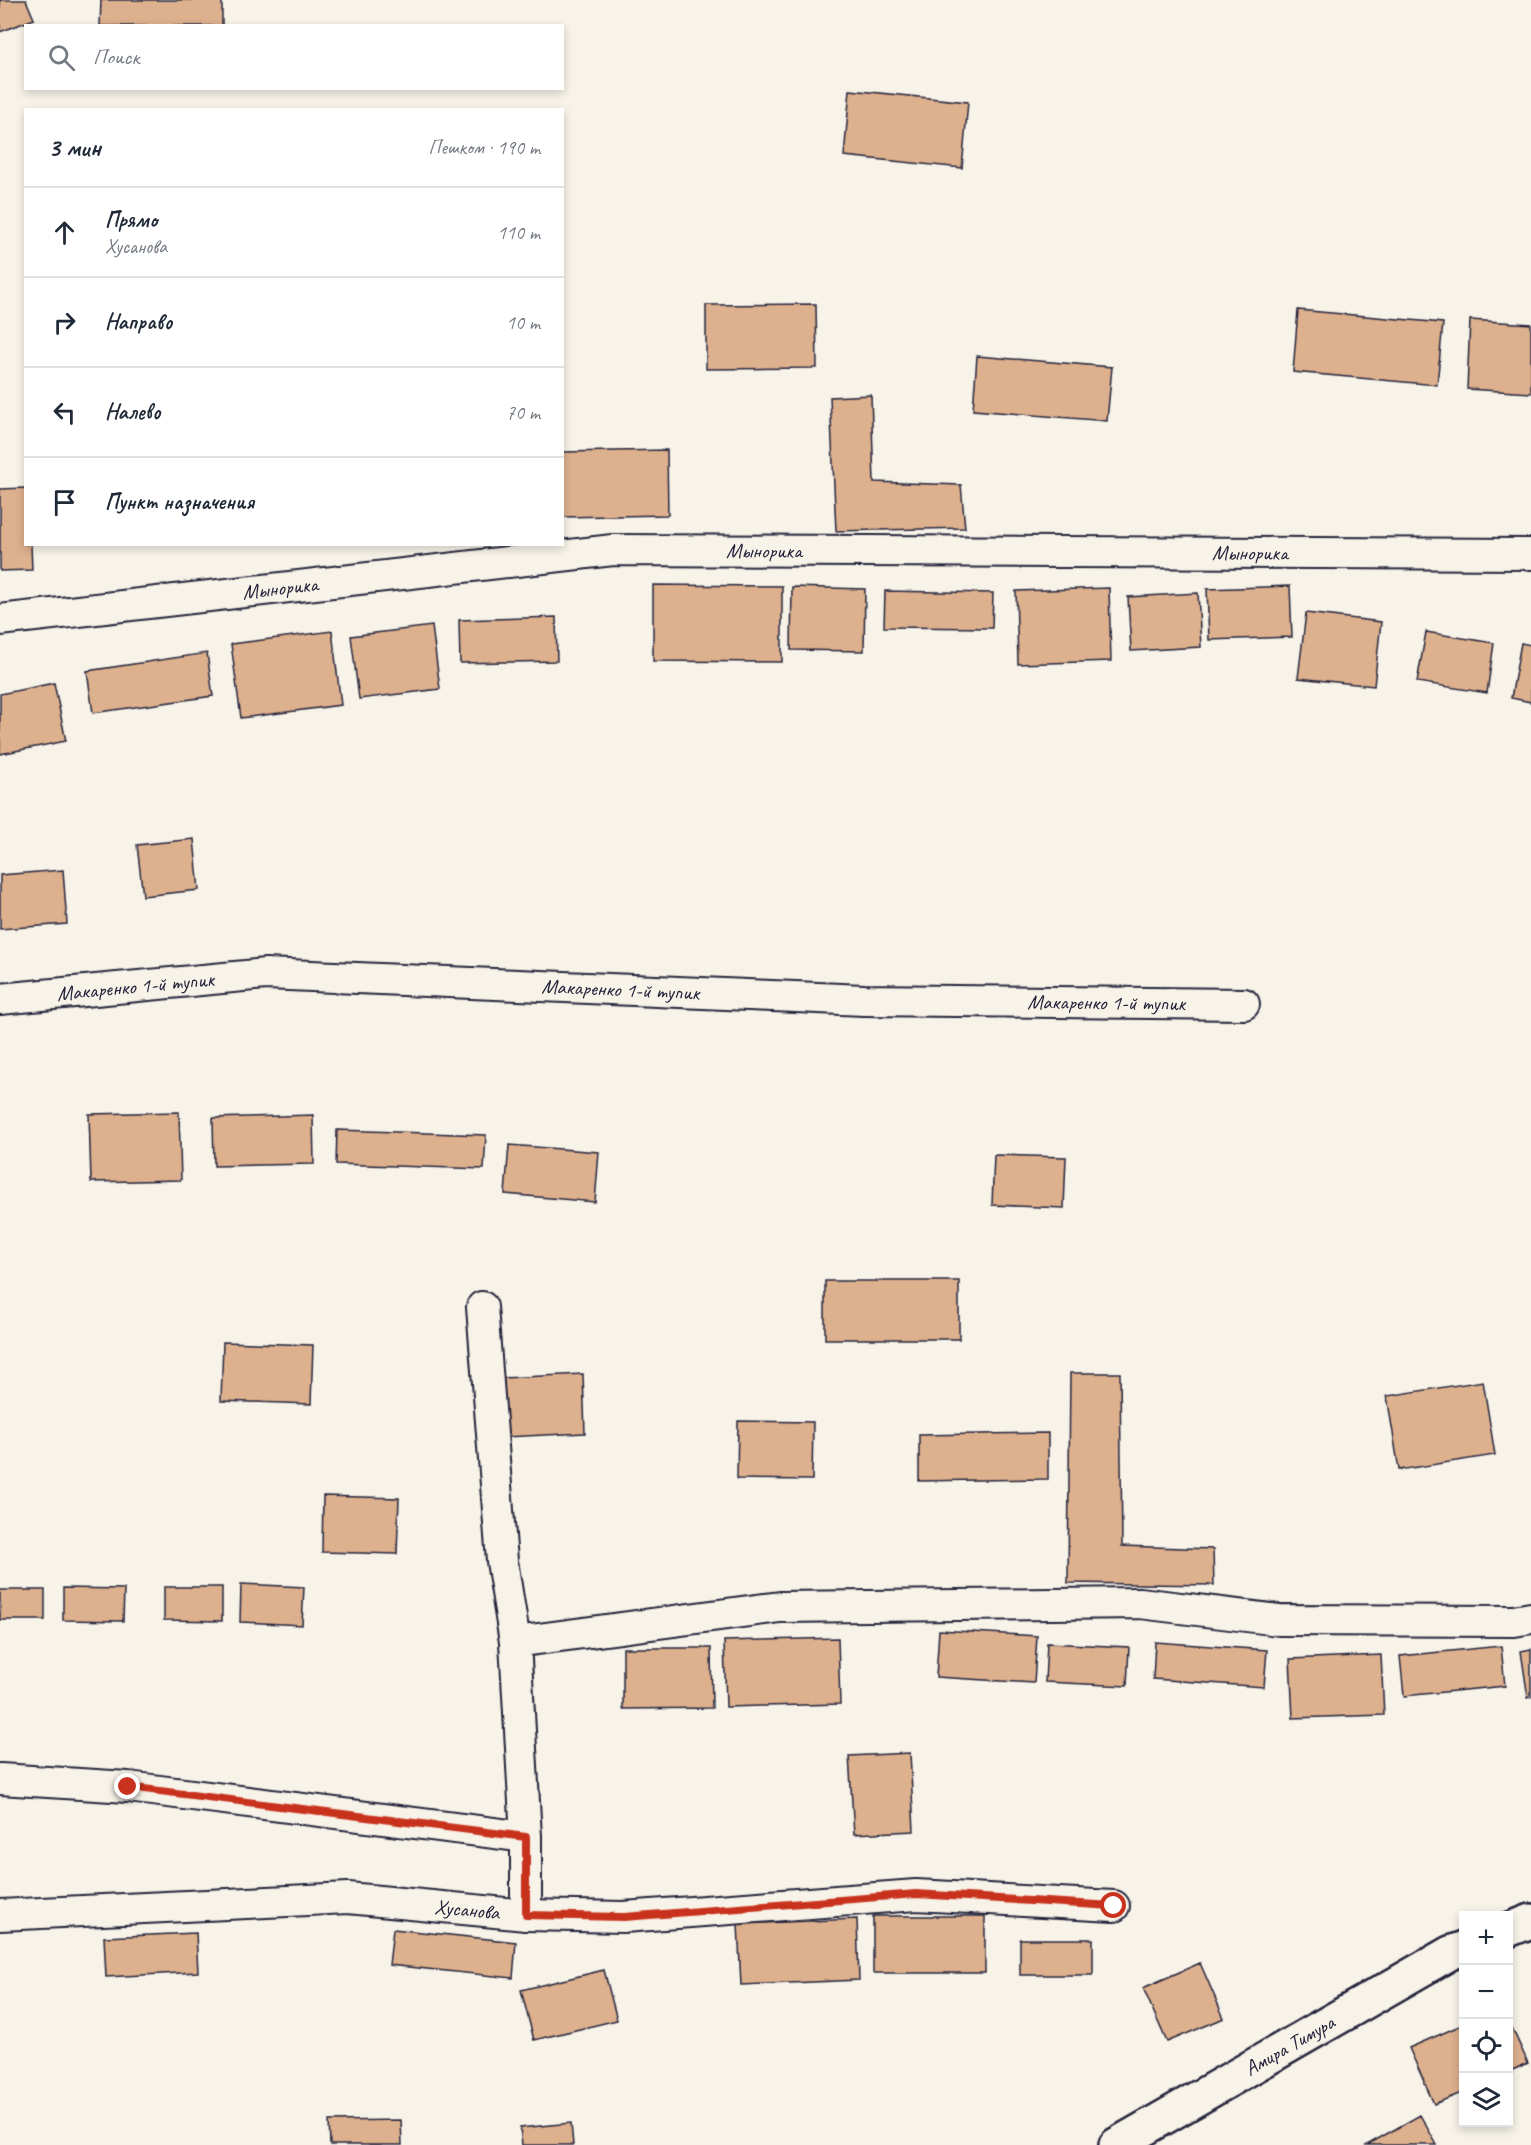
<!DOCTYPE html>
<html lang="ru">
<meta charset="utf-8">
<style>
body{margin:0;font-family:Caveat,sans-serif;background:#f6f6f7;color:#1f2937}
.controls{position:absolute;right:18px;bottom:18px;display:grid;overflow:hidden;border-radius:0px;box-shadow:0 3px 9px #0003}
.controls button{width:54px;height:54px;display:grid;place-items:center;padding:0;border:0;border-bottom:2px solid #e0e1e3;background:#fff;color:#1f2937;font:30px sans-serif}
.stop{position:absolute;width:18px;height:18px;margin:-14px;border:4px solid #c8321e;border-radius:50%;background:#fff}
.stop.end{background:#c8321e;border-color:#fff;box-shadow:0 2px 6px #0008}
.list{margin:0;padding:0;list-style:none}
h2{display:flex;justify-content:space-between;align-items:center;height:78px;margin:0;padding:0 24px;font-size:26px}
h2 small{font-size:20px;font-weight:400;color:#747a83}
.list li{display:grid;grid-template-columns:39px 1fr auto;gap:18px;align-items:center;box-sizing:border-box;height:90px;padding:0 24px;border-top:2px solid #e0e1e3}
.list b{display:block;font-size:22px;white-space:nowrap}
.list p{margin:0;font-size:20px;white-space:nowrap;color:#747a83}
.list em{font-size:20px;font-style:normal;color:#747a83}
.icon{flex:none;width:33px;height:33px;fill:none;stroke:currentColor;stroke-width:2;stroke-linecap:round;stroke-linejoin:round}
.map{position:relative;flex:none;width:1531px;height:2145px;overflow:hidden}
.search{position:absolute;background:#fff;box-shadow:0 3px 9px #0003;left:24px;top:24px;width:540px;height:66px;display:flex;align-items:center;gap:15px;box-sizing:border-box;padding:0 21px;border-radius:0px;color:#747a83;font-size:22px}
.panel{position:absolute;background:#fff;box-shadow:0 3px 9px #0003;left:24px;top:108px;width:540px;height:438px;border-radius:0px}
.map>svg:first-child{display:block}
.building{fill:#ddb08e;stroke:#22223b;stroke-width:1.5}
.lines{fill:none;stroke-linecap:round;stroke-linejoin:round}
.minor-casing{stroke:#22223b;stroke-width:34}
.tertiary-casing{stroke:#22223b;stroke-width:38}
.minor{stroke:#f7f3e8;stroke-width:30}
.tertiary{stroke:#f7f3e8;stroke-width:33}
.route{stroke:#c8321e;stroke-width:8}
.labels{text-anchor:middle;stroke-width:6;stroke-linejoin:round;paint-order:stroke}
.street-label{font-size:21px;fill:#22223b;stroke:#f7f3e8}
</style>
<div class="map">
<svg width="1531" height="2145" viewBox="0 0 1531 2145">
<rect width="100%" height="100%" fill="#f7f3e8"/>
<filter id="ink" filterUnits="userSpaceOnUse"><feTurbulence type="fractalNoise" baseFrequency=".0167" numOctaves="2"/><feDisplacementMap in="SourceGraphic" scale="12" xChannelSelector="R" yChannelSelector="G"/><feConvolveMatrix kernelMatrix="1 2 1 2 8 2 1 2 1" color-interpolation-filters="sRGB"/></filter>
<g filter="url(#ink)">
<path class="building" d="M0,0h26l8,19 -34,13z
M101,0h121v26h-122z
M850,90l118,12 -6,66 -118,-12z
M816,304l1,64 -111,1v-64z
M1298,310l145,13 -6,62 -144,-13z
M1470,320l61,4v69l-64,-4z
M977,356l135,11 -5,54 -134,-11z
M871,395l3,87 87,3 4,43 -129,3 -6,-134z
M667,450l1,65 -106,2v-65z
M26,488v56h5l1,26 -32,1v-82z
M653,585l129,1v76l-129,-1z
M1290,586l2,51 -83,3 -2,-51z
M792,587l73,2 -1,62 -73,-1z
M1109,588l2,73 -93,3 -2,-73z
M885,591l108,2 -1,35 -108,-1z
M1198,593l3,54 -70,4 -3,-54z
M1306,613l75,9 -7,64 -76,-8z
M556,617l1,44 -97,2 -1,-43z
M432,626l8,63 -81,10 -8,-63z
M332,631l9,74 -100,13 -10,-74z
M1426,632l68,11 -7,50 -70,-11z
M1521,643l10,2v57l-20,-4z
M207,653l6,43 -120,17 -6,-42z
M54,683l12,58 -66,13v-60z
M194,839l5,51 -56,6 -6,-51z
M63,870l4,54 -67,5v-54z
M179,1112l2,68 -90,2 -2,-68z
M313,1115l1,49 -100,2 -1,-48z
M337,1130l149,5 -2,34 -148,-5z
M509,1145l90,7 -4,50 -90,-8z
M994,1155l72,2 -2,51 -72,-3z
M825,1281h134v58h-134z
M223,1342l90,3 -2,59 -90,-3z
M1070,1373h50l2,173 91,3 1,36 -146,-2z
M583,1374l2,59 -80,4 -3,-59z
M1483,1381l12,74 -96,15 -12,-74z
M738,1421l75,1 -1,58 -75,-1z
M1048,1433v46l-129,2v-46z
M323,1496l76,2 -2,56 -75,-2z
M241,1584l63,3 -2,38 -62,-3z
M164,1587h58v34l-58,-1z
M63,1588l61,1 -1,32 -60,-1z
M0,1590h45v30h-45z
M939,1630l98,6 -3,47 -98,-6z
M838,1638l2,66 -114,3 -2,-66z
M1155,1642l112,8 -3,37 -111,-8z
M1047,1643l82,4 -2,39 -82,-4z
M1501,1646l4,40 -101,10 -4,-40z
M623,1648h88l1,60 -89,1z
M1531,1649v48l-3,1 -7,-47z
M1381,1655l3,60 -91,3 -3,-59z
M910,1753l4,78 -60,3 -5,-78z
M873,1916h112v57h-112z
M857,1919l2,61 -118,5 -3,-61z
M393,1929l123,13 -3,36 -124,-13z
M196,1933l2,39 -92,5 -2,-40z
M1020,1939h73v36h-73z
M1200,1963l24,55 -57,24 -24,-54z
M604,1970l13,50 -83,20 -13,-50z
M1508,2019l20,44 -20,9z
M1464,2024v68l-30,12 -25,-56z
M1420,2115l17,30h-70z
M401,2120l1,25h-72l-1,-24z
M571,2123l2,22h-51l-2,-17z"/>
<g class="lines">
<defs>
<g id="minor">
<path id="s1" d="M0,620l613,-70 918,4"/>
<path id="s2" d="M0,999l266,-25 598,26 380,4"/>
<path d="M482,1307l20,254 13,81 11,195v78"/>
<path d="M515,1642l265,-35 360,-4 139,17 235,1 17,-3"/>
<path d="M0,1779l128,8 398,50"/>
<path id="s3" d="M0,1915l348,-17 178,17 98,2 292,-22 198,11"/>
</g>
<g id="tertiary">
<path d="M1508,1930l23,-9"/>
<path id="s4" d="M1116,2145l334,-192 14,-5"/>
</g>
</defs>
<use href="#minor" class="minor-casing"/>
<use href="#tertiary" class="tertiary-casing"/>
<use href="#minor" class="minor"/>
<use href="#tertiary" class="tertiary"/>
</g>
</g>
<g class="lines" filter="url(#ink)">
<path class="route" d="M128,1787l398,50v78l98,2 292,-23 198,12"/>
</g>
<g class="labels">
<g class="street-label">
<text dy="7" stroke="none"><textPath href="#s1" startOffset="768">Мынорика</textPath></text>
<text dy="7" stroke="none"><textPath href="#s1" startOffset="1254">Мынорика</textPath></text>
<text dy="7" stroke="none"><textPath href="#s1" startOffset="282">Мынорика</textPath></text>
<text dy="7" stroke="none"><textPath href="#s2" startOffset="136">Макаренко 1-й тупик</textPath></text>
<text dy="7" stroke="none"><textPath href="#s2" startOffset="622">Макаренко 1-й тупик</textPath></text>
<text dy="7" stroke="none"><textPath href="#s2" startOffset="1108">Макаренко 1-й тупик</textPath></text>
<text dy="7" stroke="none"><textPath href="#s3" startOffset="468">Хусанова</textPath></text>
<text dy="7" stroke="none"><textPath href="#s4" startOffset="200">Амира Тимура</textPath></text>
</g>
</g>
</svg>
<div class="controls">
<button>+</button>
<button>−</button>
<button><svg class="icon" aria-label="locate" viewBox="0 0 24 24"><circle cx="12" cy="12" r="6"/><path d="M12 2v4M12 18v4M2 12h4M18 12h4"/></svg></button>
<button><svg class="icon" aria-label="layers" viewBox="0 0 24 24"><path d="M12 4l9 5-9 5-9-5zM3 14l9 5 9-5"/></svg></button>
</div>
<div class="stop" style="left:1114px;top:1906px"></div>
<div class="stop end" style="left:128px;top:1787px"></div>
<div class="search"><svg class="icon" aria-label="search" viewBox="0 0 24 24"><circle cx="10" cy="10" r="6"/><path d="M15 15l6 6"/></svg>Поиск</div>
<section class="panel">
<h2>3 мин<small>Пешком · 190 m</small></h2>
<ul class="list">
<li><svg class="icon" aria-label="ahead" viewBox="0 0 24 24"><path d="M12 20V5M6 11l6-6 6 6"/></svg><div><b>Прямо</b><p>Хусанова</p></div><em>110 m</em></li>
<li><svg class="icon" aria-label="right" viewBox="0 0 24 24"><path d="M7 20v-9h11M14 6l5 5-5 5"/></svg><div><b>Направо</b></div><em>10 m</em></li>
<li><svg class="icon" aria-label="left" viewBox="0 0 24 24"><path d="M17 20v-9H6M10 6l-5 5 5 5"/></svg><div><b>Налево</b></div><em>70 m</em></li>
<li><svg class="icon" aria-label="arrive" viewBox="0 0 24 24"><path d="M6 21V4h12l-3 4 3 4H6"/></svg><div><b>Пункт назначения</b></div></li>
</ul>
</section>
</div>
